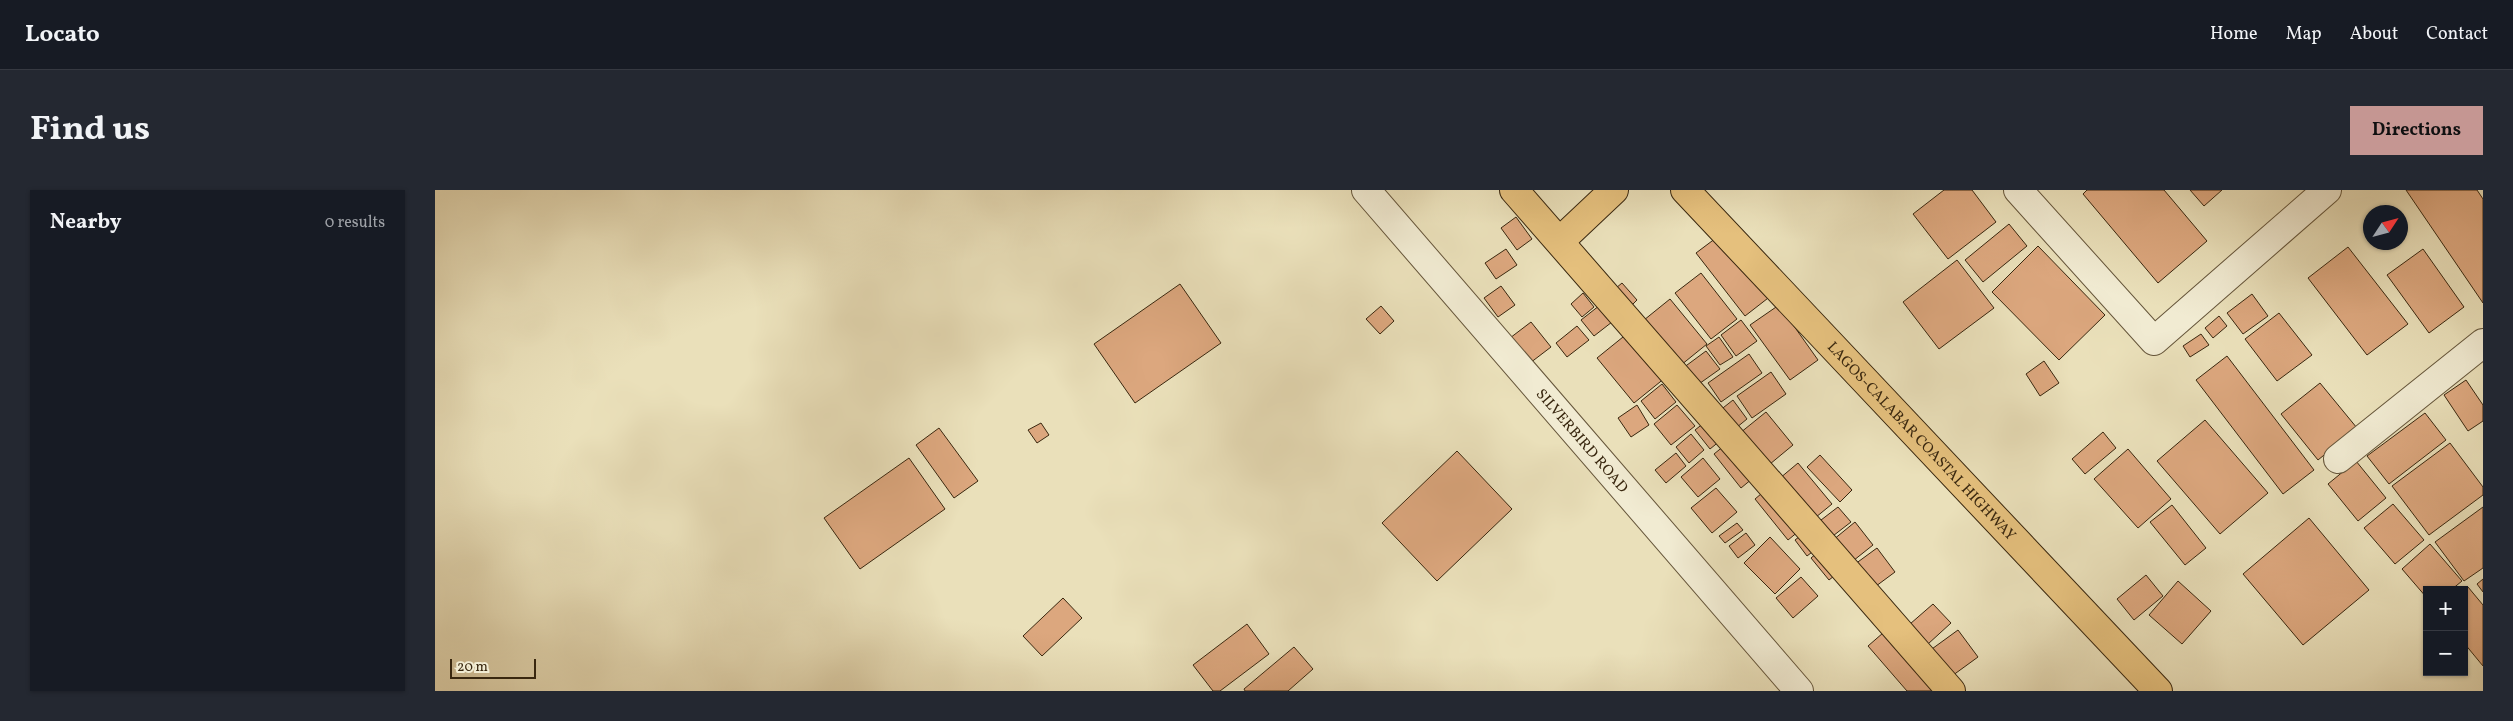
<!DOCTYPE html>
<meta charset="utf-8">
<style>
body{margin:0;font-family:Vollkorn,serif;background:#242831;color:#f1f3f6}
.controls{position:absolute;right:15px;bottom:15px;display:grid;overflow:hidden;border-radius:0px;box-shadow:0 1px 4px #0004}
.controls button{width:45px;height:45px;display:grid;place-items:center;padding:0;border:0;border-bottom:1px solid #363941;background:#171b24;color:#f1f3f6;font:25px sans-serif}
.compass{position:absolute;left:1928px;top:15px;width:45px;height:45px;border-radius:50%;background:#171b24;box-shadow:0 1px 4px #0004;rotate:54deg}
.scale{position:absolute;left:15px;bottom:12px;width:86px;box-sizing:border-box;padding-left:5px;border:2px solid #39270f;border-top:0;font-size:14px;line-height:18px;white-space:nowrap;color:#39270f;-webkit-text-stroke:4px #f1ebd2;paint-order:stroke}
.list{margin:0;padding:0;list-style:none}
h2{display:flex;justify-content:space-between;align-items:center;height:65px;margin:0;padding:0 20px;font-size:21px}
h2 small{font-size:16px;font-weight:400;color:#9ea1a6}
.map{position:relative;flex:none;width:2048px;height:501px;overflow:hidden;border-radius:0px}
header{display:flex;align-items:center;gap:30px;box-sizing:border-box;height:70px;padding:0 25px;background:#171b24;border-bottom:1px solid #363941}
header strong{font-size:24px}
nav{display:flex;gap:28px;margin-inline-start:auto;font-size:18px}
.intro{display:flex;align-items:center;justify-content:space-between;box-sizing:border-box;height:120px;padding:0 30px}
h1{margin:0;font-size:35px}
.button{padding:12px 22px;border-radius:0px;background:#c59692;color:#111;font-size:18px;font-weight:700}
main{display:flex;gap:30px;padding:0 30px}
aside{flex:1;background:#171b24;border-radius:0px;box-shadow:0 1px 4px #0004}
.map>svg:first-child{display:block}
.building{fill:#dca77e;stroke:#39270f}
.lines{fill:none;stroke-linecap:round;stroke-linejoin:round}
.minor-casing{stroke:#65553a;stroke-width:30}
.trunk-casing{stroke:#39270f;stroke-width:30}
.minor{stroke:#f1ebd2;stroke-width:28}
.trunk{stroke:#e5c07d;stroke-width:28}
.labels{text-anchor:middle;stroke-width:5;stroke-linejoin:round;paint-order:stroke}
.street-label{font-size:15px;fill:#39270f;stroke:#f1ebd2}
</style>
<header>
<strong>Locato</strong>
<nav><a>Home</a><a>Map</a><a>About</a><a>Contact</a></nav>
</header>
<div class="intro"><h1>Find us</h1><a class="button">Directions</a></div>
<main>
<aside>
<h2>Nearby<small>0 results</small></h2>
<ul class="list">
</ul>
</aside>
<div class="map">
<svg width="2048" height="501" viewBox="0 0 2048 501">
<rect width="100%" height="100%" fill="#eae0ba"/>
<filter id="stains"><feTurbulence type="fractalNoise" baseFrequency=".004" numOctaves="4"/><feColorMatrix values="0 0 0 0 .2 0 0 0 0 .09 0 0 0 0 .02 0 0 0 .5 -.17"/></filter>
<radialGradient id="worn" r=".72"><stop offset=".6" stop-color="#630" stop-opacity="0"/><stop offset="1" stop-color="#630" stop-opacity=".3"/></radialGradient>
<path class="building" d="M1509,0h28l24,32 -48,37 -35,-45z
M1652,0h77l43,51 -49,42 -75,-89z
M1755,0h32l-18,16z
M1971,0h71l6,9v104z
M1081,27l16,22 -15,11 -16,-22z
M1574,34l18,22 -44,36 -18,-22z
M1289,42l48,63 -27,21 -49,-63z
M1603,56l67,69 -46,45 -67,-68z
M1913,57l60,77 -41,31 -59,-77z
M1071,59l11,16 -21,14 -11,-16z
M1988,59l41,58 -35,26 -42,-58z
M1522,70l37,48 -55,41 -36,-47z
M1266,83l36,46 -26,20 -36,-46z
M1187,93l15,17 -11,11 -16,-18z
M745,94l41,59 -86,60 -41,-59z
M1066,96l14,19 -17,12 -14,-19z
M1148,103l11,14 -12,10 -11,-13z
M1817,104l16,22 -25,18 -16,-21z
M1174,108l12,17 -27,21 -13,-16z
M1235,109l37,45 -73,59 -37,-45z
M1344,115l39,55 -28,20 -40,-55z
M946,116l13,15 -14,13 -14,-15z
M1844,123l33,42 -35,26 -32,-42z
M1784,126l8,10 -14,12 -8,-10z
M1306,130l16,21 -21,15 -15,-21z
M1096,132l20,25 -21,16 -20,-25z
M1142,136l12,14 -22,17 -11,-14z
M1766,144l8,11 -19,12 -7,-11z
M1284,147l14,20 -13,8 -14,-19z
M1271,161l14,18 -24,17 -13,-18z
M1314,164l13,19 -41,29 -13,-19z
M1792,166l87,114 -31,24 -87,-114z
M1609,171l15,22 -19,13 -14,-22z
M1336,182l15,22 -34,24 -15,-22z
M2031,190l17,25v16l-15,10 -24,-36z
M1885,193l37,45 -39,32 -37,-46z
M1227,194l14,18 -21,17 -14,-18z
M1298,210l14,19 -37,30 -15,-19z
M1202,215l12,20 -18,12 -13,-19z
M1242,215l18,21 -24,19 -17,-21z
M1331,222l27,33 -52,43 -27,-34z
M1990,223l21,27 -57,44 -22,-28z
M1770,230l63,73 -48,41 -63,-73z
M606,233l8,12 -12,8 -9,-13z
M504,238l39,53 -24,17 -38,-53z
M1668,242l13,16 -31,26 -13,-15z
M1256,244l13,16 -15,13 -13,-16z
M2015,253l33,44v8l-54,40 -37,-49z
M1693,259l43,50 -33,29 -44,-49z
M1022,261l55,58 -75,72 -55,-58z
M1241,263l10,13 -20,17 -11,-13z
M1385,265l32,35 -12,12 -33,-35z
M474,268l36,51 -85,60 -36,-51z
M1268,268l17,21 -22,18 -17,-20z
M1921,271l30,37 -28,23 -30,-37z
M1363,273l34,41 -44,36 -33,-41z
M1281,298l21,24 -25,21 -21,-25z
M1958,314l31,36 -29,24 -31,-36z
M1737,315l34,43 -21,17 -35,-43z
M1403,317l13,15 -44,34 -12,-16z
M2048,317v61l-19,13 -29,-39z
M1874,328l60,72 -66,55 -60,-71z
M1420,332l18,23 -44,35 -18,-22z
M1302,333l6,7 -18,13 -6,-7z
M1311,343l9,12 -17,13 -9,-12z
M1335,347l30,32 -25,25 -31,-31z
M1995,354l32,37 -11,9h-24v8l-25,-29z
M1442,358l18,24 -27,20 -17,-25z
M1711,385l17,21 -29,24 -17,-21z
M1366,387l17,19 -25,22 -17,-20z
M2048,389v13l-6,-8z
M1743,391l33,30 -29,33 -33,-29z
M2033,397l15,18v61l-19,-23v-53z
M628,408l19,20 -40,38 -19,-20z
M1498,414l18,19 -23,21 -18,-20z
M812,434l22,30 -49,37h-7l-20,-26z
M1456,436l56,65h-40l-39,-45z
M1523,440l20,27 -33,24 -20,-27z
M859,457l19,22 -25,22h-43l-1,-2z"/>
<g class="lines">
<defs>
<g id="minor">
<path id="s1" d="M931,0l433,501"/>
<path d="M1583,0l136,151 173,-151"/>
<path d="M1903,269l145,-116"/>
</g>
<g id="trunk">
<path d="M1079,0l437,501"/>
<path id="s2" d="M1250,0l473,501"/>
<path d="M1125,51l54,-51"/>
</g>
</defs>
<use href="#minor" class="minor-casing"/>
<use href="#trunk" class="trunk-casing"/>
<use href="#minor" class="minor"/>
<use href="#trunk" class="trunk"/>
</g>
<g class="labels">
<g class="street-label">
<text dy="5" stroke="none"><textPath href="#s1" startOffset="331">SILVERBIRD ROAD</textPath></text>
<text dy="5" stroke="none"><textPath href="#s2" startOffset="345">LAGOS-CALABAR COASTAL HIGHWAY</textPath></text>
</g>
</g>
<rect width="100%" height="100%" filter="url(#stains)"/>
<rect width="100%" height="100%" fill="url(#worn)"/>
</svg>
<div class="controls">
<button>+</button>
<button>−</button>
</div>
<svg class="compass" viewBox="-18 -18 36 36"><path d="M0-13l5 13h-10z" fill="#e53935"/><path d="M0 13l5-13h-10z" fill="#9ea1a6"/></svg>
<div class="scale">20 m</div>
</div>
</main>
